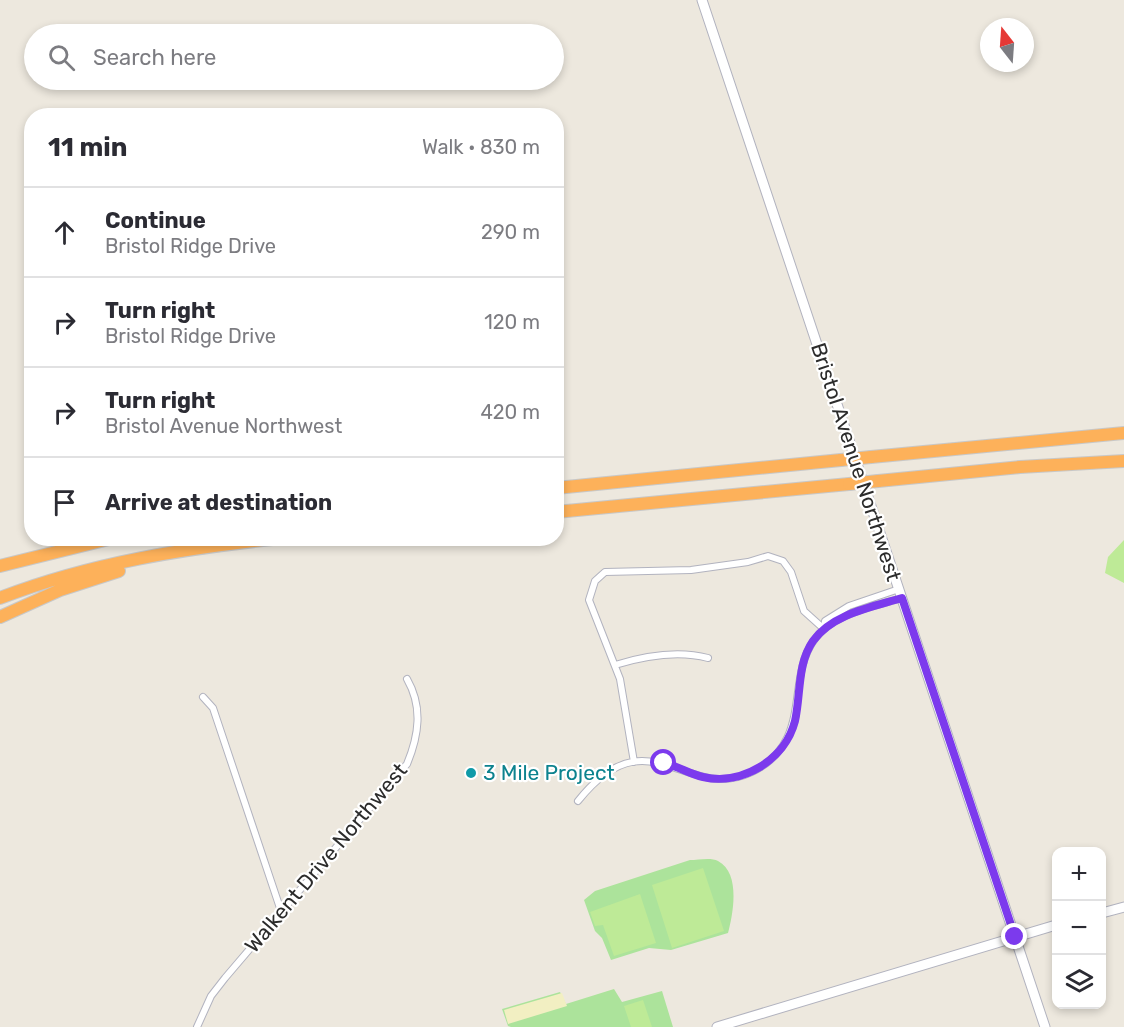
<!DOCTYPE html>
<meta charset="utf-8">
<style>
body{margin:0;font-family:Rubik,sans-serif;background:#f7f7f7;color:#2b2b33}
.controls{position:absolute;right:18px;bottom:18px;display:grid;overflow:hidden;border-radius:12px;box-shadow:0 3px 9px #0003}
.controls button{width:54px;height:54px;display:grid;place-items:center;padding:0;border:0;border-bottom:2px solid #e1e1e2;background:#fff;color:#2b2b33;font:30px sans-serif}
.compass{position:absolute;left:980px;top:18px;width:54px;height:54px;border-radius:50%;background:#fff;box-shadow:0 3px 9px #0003;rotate:343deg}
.stop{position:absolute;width:18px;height:18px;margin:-14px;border:4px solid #7c3aed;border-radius:50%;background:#fff}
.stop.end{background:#7c3aed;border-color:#fff;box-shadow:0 2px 6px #0008}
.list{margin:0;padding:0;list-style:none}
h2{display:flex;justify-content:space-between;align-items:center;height:78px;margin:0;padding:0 24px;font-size:26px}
h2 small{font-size:20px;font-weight:400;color:#7c7c81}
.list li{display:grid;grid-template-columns:39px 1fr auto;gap:18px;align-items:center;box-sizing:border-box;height:90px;padding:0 24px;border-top:2px solid #e1e1e2}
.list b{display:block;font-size:22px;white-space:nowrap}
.list p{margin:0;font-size:20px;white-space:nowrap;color:#7c7c81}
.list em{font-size:20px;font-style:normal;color:#7c7c81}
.icon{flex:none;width:33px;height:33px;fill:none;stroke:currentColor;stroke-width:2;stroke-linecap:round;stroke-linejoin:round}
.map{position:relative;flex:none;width:1124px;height:1027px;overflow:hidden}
.search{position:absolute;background:#fff;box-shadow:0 3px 9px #0003;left:24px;top:24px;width:540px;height:66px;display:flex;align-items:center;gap:15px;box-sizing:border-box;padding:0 21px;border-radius:33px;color:#7c7c81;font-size:22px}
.panel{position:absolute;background:#fff;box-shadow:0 3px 9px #0003;left:24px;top:108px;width:540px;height:438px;border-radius:24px}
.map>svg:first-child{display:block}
.green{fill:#ace39b}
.sand{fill:#f2efc2}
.pitch{fill:#beea97}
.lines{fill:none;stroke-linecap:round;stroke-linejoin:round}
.street-casing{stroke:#b2b3bf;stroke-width:8}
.secondary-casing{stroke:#b2b3bf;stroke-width:11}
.highway-casing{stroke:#c8c8c8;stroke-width:14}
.street{stroke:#fff;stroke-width:6}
.secondary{stroke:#fff;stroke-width:9}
.highway{stroke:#fdb15a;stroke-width:12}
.highway-bridge-casing{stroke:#c8c8c8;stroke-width:14;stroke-linecap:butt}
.highway-bridge{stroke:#fdb15a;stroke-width:12}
.route{stroke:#7c3aed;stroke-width:8}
.culture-dot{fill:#0f9aa8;stroke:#fff;stroke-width:2}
.labels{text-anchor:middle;stroke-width:4.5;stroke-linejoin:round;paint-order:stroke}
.street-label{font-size:21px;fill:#2c2c2c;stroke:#fff}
.culture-label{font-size:21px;fill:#0d838f;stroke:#fff;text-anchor:start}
</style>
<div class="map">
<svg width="1124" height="1027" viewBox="0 0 1124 1027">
<rect width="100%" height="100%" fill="#ede8de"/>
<path class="green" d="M690,860c8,0 21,-3 28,1 23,12 15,53 10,72l-57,17 -22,-2 -38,12 -9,-22 -7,-7 -11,-31 11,-9z
M614,989l8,13 40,-11 11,36h-162l-3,-1 -6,-17 58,-17 6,12z"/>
<path class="sand" d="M562,993l5,13 -59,18 -4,-14z"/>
<path class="pitch" d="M1124,540v43l-19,-10 3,-16z
M703,868l21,63 -52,17 -20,-63z
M640,894l16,49 -42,13 -11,-31 -8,1 -5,-14z
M643,1000l9,27h-21l-7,-21z"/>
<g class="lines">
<defs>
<path id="street" d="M824,629l1,-8 24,-15 50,-17
M615,665c29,-9 63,-15 93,-7
M203,697l10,11 69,206
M634,762l-14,-83 -31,-79 6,-19 10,-9 86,-2 57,-8 20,-6 15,5 8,11 13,39 20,18
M578,801c71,-89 107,3 174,-29 67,-33 28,-102 70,-141 20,-19 54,-25 80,-33
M197,1027l14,-31 14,-18 182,-214c12,-29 16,-57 0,-85"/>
<path id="secondary" d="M702,0l343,1027
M1102,913l22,-6
M717,1027l339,-102"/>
<path id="highway" d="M871,457l253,-24
M878,481l142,-14 104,-6
M556,488l285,-28
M556,512l293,-28
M0,566l113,-28
M0,598c91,-35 185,-50 282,-60
M0,617l60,-27 59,-19"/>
</defs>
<use href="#street" class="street-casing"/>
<use href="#secondary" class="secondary-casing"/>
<use href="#highway" class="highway-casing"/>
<use href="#street" class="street"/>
<use href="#secondary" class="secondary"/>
<use href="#highway" class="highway"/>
<defs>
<path id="highway-bridge" d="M841,460l30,-3
M849,484l29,-3"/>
</defs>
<use href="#highway-bridge" class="highway-bridge-casing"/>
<use href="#highway-bridge" class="highway-bridge"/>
</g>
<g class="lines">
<path class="route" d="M664,763c14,3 25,11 39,14 39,9 82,-17 92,-56 6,-27 2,-57 18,-80 19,-27 59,-34 89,-43l113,339"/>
</g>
<circle class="culture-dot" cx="471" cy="773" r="6"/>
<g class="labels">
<g class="street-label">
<text transform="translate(856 462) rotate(72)" y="7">Bristol Avenue Northwest</text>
<text transform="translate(326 858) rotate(-50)" y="7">Walkent Drive Northwest</text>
</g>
<g class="culture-label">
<text x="483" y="780">3 Mile Project</text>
</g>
</g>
</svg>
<div class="controls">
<button>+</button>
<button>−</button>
<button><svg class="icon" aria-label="layers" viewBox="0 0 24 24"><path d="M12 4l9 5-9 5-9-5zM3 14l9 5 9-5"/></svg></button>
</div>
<svg class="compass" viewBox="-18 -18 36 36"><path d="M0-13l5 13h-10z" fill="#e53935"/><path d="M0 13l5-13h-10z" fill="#7c7c81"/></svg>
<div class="stop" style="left:664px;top:763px"></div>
<div class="stop end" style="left:1015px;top:937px"></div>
<div class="search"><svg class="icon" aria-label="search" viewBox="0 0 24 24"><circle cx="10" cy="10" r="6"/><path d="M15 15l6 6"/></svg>Search here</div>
<section class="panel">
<h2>11 min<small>Walk · 830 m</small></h2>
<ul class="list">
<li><svg class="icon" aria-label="ahead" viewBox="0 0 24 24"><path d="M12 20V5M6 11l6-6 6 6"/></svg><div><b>Continue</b><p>Bristol Ridge Drive</p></div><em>290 m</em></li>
<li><svg class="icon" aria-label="right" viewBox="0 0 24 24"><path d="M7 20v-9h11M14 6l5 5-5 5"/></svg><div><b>Turn right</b><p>Bristol Ridge Drive</p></div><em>120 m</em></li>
<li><svg class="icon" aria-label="right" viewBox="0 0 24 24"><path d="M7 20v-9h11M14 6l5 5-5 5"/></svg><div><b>Turn right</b><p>Bristol Avenue Northwest</p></div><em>420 m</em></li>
<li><svg class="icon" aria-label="arrive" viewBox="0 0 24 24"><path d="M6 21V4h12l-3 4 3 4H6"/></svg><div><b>Arrive at destination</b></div></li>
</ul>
</section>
</div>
